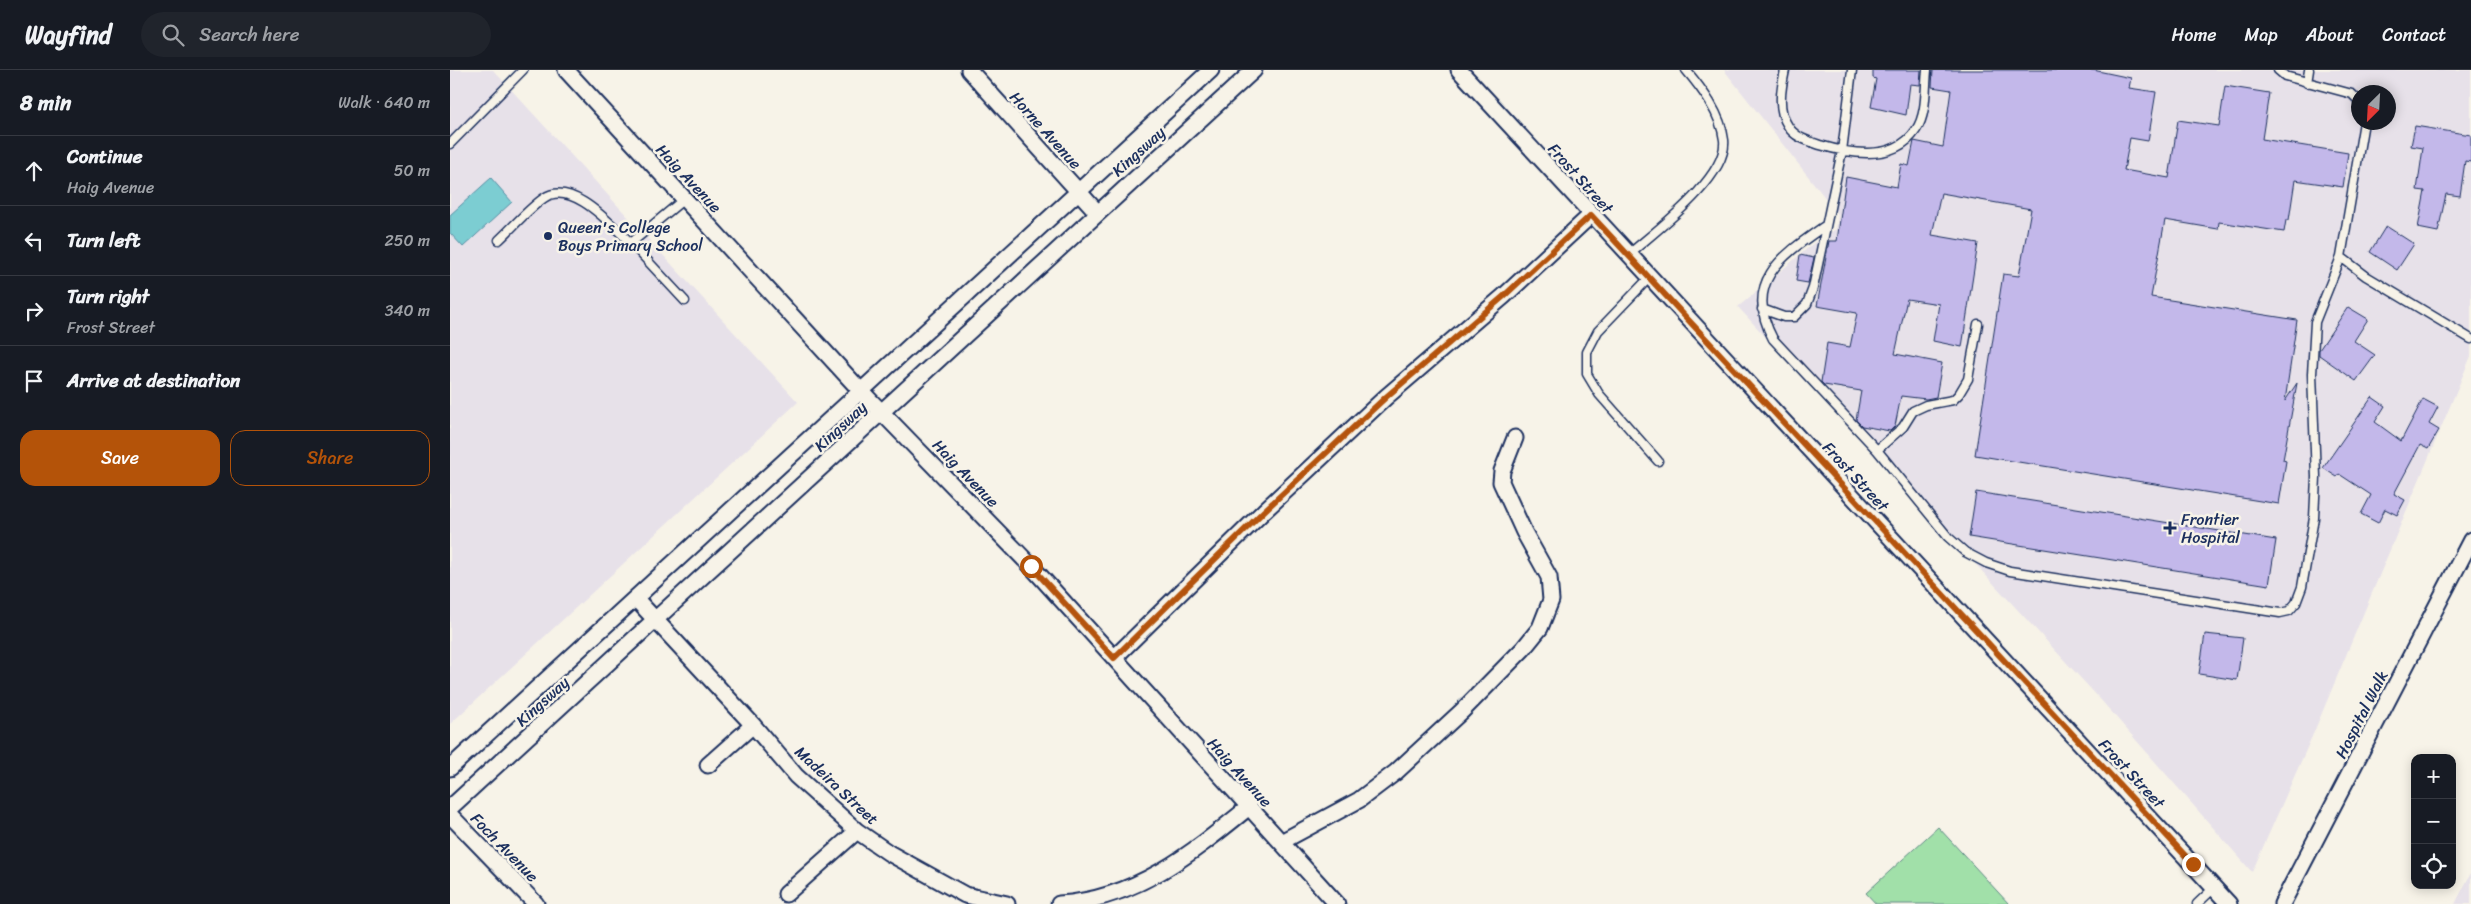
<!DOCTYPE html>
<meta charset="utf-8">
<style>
body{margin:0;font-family:Sriracha,sans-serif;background:#20242c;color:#f1f3f6}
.controls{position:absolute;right:15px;bottom:15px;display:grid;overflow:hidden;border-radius:10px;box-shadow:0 2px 12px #0003}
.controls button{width:45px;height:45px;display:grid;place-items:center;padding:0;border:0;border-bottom:1px solid #363941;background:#171b24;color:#f1f3f6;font:25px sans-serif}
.compass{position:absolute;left:1901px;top:15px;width:45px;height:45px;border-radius:50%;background:#171b24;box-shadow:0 2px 12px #0003;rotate:204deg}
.stop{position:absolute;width:15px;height:15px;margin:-11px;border:4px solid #b45309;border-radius:50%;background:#fff}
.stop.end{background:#b45309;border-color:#fff;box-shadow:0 1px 5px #0008}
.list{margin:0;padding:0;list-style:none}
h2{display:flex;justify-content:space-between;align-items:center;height:65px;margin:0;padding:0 20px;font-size:21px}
h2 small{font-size:16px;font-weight:400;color:#9ea1a6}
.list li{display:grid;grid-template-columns:32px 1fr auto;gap:15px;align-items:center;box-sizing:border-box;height:70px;padding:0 20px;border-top:1px solid #363941}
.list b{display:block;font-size:19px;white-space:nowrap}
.list p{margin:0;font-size:16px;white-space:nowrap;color:#9ea1a6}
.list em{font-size:16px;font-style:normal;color:#9ea1a6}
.actions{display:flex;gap:10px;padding:15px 20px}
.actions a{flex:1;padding:11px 0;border:1px solid #b45309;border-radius:15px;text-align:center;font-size:18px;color:#b45309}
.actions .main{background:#b45309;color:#fff}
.icon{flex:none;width:28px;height:28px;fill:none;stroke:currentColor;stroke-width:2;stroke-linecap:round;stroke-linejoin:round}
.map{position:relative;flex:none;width:2021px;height:834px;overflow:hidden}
header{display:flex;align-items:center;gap:30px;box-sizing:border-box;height:70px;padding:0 25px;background:#171b24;border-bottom:1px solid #363941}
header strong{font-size:24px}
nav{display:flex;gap:28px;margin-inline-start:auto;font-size:18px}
.search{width:350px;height:45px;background:#20242c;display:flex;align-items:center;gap:12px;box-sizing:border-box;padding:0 18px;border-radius:28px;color:#9ea1a6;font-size:19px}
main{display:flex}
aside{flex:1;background:#171b24}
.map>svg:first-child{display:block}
.built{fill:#e7e1e9;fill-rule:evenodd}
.green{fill:#a1e0a9;stroke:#5e8884}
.water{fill:#7ccdd2;stroke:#558ea4}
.building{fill:#c3b8ea;stroke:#1b2f5e}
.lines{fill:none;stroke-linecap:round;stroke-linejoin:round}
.lane-casing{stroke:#1b2f5e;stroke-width:11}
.street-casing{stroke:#1b2f5e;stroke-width:19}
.lane{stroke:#f7f3e8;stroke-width:8}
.street{stroke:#f7f3e8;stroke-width:15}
.route{stroke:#b45309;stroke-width:6}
.poi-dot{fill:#1b2f5e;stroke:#f7f3e8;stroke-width:2}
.labels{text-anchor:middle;stroke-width:5;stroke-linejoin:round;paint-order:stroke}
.street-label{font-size:16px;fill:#1b2f5e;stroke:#f7f3e8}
.poi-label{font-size:16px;fill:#1b2f5e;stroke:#f7f3e8;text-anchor:start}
</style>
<header>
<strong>Wayfind</strong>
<div class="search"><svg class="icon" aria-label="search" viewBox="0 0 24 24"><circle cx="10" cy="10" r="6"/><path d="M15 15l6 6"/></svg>Search here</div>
<nav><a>Home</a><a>Map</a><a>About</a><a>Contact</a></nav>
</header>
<main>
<aside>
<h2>8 min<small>Walk · 640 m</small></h2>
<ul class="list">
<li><svg class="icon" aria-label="ahead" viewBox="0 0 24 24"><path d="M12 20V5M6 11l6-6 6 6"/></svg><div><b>Continue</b><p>Haig Avenue</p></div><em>50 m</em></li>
<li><svg class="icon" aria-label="left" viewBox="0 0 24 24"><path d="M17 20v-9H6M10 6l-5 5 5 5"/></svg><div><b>Turn left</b></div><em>250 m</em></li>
<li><svg class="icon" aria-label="right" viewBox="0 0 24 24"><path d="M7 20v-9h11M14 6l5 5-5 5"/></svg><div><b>Turn right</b><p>Frost Street</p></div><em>340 m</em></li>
<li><svg class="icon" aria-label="arrive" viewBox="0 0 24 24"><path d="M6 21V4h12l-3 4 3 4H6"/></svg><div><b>Arrive at destination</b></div></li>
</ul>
<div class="actions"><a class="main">Save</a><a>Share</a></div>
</aside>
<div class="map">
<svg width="2021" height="834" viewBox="0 0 2021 834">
<rect width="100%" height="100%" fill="#f7f3e8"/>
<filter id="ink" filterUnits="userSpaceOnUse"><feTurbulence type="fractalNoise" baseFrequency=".02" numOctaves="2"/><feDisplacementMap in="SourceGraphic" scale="10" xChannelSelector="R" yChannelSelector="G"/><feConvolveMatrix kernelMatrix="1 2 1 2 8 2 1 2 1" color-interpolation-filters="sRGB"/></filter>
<g filter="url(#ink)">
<path class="built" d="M0,0h43l305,332 -348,322z
M1274,0h747v286l-157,376 -62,140 -152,-173 -362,-392 77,-65 21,-13 2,-15zM1908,22h30v30h-30z
M2021,803v31h-16z"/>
<path class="green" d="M1488,757l71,77h-133l-10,-11z"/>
<path class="water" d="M41,108l21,24 -49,45 -13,-14v-18z"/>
<path class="building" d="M1423,0h48l-1,15 -10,-1 -4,31 -35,-8 5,-28 -3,-1z
M1483,0h160l38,8 -2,10 27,4 -8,49 -18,-3 -6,32 45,8 9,-58 41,6 6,-40 44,7 -7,46 86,14 -5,34 -48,-7 -6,40h-3l-2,12 -65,-10 -1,7 -53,-9 -14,77 146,23 -12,81 12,-18 -14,77 3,1 -7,43 -304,-49 28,-181 16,2 12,-67 -90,-16 -9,42 46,8 -16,104 -29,-6 6,-37 -32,-5 -12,55 47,9 -6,34 -10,2 -25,-3 -6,30 -5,5 -28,-5 -6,-6 5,-29 -37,-6 -3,-3 6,-39 23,4 7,-34 -40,-7 12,-65h8l9,-64 51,10 4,-23 8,2 5,-25 29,6 8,-57 -19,-3z
M1965,56l56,9v27l-6,-1 -5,35 -14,-2 -8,38 -20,-4 7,-37 -8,-1 6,-42 -12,-2z
M1936,156l28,18 -17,26 -27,-18z
M1350,185l14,3 -6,25 -12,-2z
M1898,237l20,12 -14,22 21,14 -19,26 -37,-26v-5z
M1922,327l13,9 -10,16 26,19 22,-42 15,8 -9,17 10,6 -11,19 -8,-4 -26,49 11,6 -8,15 -12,-6 -7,14 -17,-9 10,-19 -32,-21 -2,3 -14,-9z
M1526,422l300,48 -7,45 -300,-48z
M1755,564l38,4 -6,42 -38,-6z"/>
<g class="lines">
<defs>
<path id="lane" d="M1335,0c-4,19 -8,39 3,56 6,11 20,15 32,19 30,9 75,17 96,-15 11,-16 9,-41 11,-60
M1828,0l7,6 67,18 6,6
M1857,13l2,-13
M1914,52l-23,135 25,19 105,63
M0,74l73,-74
M1376,155c-43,30 -84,56 -53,114l104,111 71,87 17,15 21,11 24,8 270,42 9,-2 7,-8 6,-16 12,-69 2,-41 -4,-103 3,-52 26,-65
M49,170c14,-13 29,-31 45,-42 28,-19 68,28 87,45l53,-44
M181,173l54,58
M1178,185c27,-24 100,-77 96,-115 -3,-26 -22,-51 -38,-70
M1199,208l-51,53 -11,21v22l12,20 59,67
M1312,239l22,8h10l13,-13 6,-16 29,-137 10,-81
M1427,380l26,-23 10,-16 13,-6 27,-5 6,-6 9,-15 10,-55
M1747,834l18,-17"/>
<path id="street" d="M116,0l294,320 171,176 306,338
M519,0l128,142
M1009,0l770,834
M186,529l117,126 43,51 61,55 32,22 76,42 42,9
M664,588l150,-147 122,-114 118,-101 87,-81
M258,695l45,-40
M0,698l761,-698
M0,738l804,-738
M0,745l86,89
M831,772l78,-42 37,-28 66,-61 61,-62 17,-21 11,-28 -2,-23 -25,-45 -23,-50 1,-11 13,-33
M336,824l71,-63
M609,834c77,-5 132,-50 190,-97
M1832,834l189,-364"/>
</defs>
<use href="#lane" class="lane-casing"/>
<use href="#street" class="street-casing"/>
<use href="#lane" class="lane"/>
<use href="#street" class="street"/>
</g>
</g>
<g class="lines" filter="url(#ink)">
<path class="route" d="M581,496l83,92 150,-147 122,-114 118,-101 87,-81 602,649"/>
</g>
<g class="poi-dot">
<circle cx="98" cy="166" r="5"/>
<path d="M1717.5 450.5h5v5h5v5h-5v5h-5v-5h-5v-5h5z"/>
</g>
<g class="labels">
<g class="street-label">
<text transform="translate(596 60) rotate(48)" y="6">Horne Avenue</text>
<text transform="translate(688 81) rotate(-42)" y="6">Kingsway</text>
<text transform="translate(239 108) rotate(47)" y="6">Haig Avenue</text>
<text transform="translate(1131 108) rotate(48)" y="6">Frost Street</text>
<text transform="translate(390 356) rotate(-43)" y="6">Kingsway</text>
<text transform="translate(516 403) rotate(46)" y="6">Haig Avenue</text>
<text transform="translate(1406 406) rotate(47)" y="6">Frost Street</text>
<text transform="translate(92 631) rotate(-42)" y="6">Kingsway</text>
<text transform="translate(1911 644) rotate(-63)" y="6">Hospital Walk</text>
<text transform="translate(790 702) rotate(48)" y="6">Haig Avenue</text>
<text transform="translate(1682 703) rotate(47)" y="6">Frost Street</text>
<text transform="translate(387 715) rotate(43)" y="6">Madeira Street</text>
<text transform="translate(55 777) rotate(46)" y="6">Foch Avenue</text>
</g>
<g class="poi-label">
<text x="108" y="163">Queen's College<tspan x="108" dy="18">Boys Primary School</tspan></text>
<text x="1731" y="455">Frontier<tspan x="1731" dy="18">Hospital</tspan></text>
</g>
</g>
</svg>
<div class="controls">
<button>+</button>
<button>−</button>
<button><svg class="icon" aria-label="locate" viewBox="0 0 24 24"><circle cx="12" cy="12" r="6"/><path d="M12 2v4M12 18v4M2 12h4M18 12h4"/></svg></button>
</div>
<svg class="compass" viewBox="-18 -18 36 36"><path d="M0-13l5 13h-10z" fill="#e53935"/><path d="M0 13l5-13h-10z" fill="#9ea1a6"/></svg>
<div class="stop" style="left:581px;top:496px"></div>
<div class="stop end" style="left:1743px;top:794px"></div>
</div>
</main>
